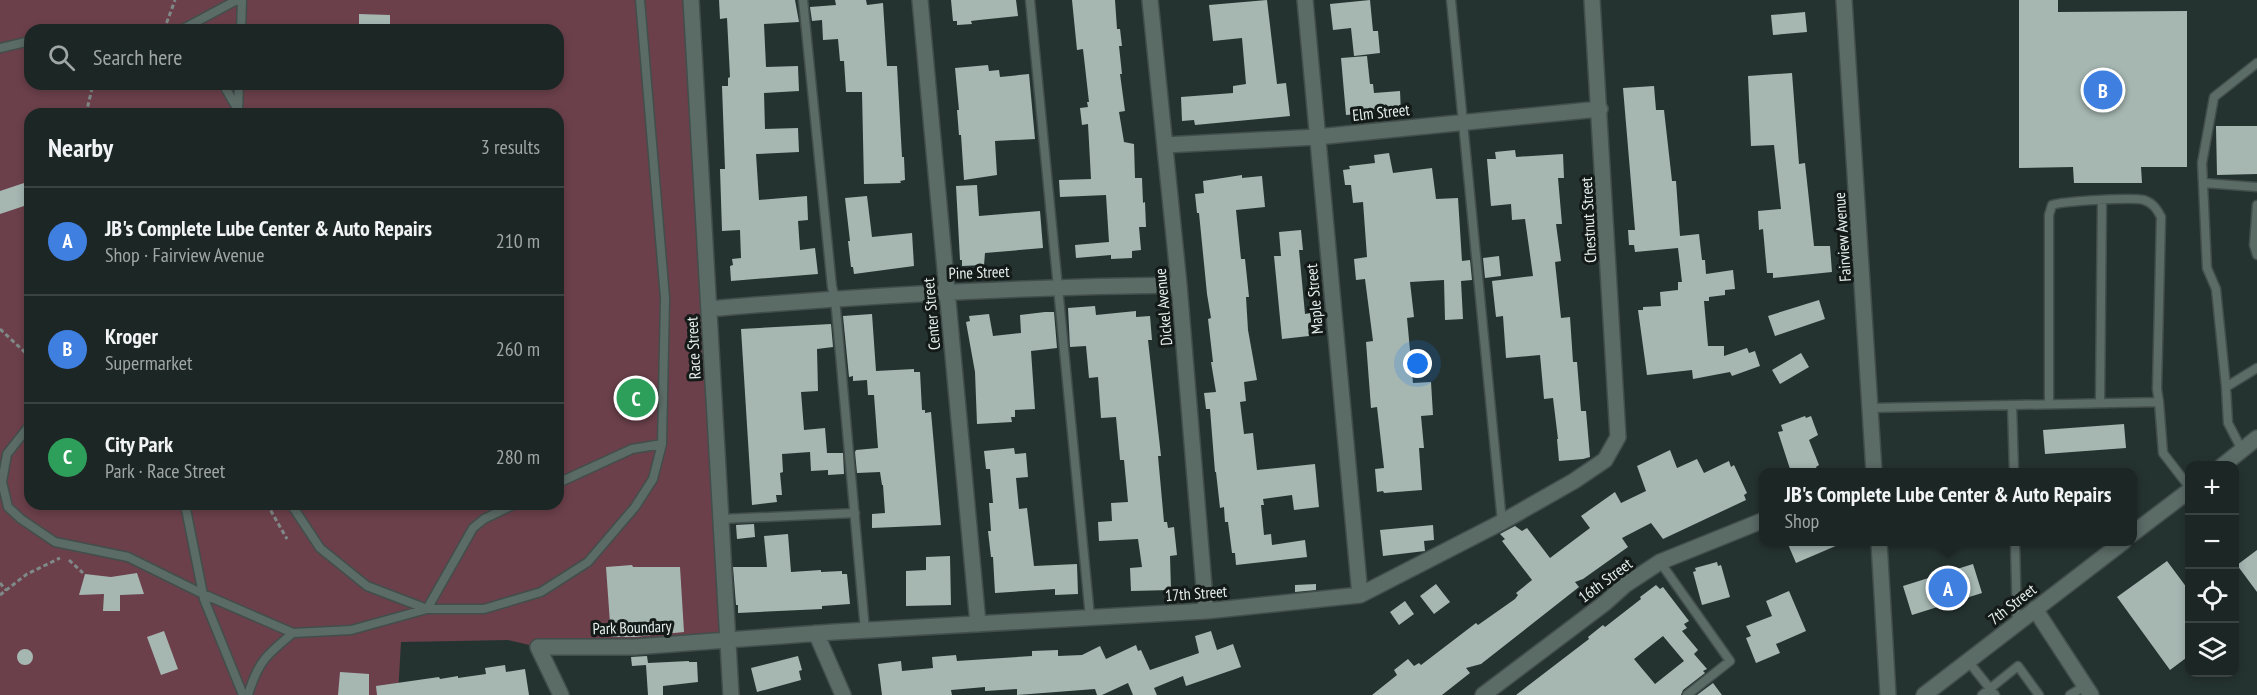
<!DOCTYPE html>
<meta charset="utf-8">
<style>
body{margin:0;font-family:"PT Sans Narrow",sans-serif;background:#252e2c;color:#f1f3f6}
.controls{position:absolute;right:18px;bottom:18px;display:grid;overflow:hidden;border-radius:12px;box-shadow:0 3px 9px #0003}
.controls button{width:54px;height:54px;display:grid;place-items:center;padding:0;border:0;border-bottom:2px solid #3a4341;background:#1c2624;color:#f1f3f6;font:30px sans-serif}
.you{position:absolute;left:1418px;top:364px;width:21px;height:21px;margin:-15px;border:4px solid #fff;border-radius:50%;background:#1a73e8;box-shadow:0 0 0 9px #1a73e833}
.badge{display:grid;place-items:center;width:39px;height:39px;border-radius:50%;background:#8bbbb9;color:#fff;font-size:20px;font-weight:700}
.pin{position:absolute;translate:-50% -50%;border:3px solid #fff;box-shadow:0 2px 6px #0006}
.popup{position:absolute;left:1759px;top:468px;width:378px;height:78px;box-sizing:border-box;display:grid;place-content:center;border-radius:12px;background:#1c2624;filter:drop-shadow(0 2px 4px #0005);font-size:20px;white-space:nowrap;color:#a0a5a6}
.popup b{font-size:22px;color:#f1f3f6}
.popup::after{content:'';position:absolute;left:50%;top:100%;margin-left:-12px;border:12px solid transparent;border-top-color:#1c2624}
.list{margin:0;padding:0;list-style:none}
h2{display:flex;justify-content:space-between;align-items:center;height:78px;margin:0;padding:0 24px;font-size:26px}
h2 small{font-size:20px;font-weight:400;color:#a0a5a6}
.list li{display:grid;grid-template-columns:39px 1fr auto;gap:18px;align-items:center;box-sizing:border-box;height:108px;padding:0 24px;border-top:2px solid #3a4341}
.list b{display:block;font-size:22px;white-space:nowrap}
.list p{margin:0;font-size:20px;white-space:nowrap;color:#a0a5a6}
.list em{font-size:20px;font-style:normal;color:#a0a5a6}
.icon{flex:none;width:33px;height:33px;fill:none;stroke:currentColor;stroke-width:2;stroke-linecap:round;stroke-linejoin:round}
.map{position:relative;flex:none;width:2257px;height:695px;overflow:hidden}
.search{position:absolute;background:#1c2624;box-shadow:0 3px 9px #0003;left:24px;top:24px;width:540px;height:66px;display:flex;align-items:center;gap:15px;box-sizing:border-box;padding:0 21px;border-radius:18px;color:#a0a5a6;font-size:22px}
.panel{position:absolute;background:#1c2624;box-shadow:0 3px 9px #0003;left:24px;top:108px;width:540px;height:402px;border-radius:18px}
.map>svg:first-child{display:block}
.green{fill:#6b404b;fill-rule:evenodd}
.building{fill:#a6b7b2;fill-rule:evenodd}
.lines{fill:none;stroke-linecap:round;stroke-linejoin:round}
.lane-casing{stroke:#424e4b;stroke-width:11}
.street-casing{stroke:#424e4b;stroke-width:18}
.secondary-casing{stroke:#424e4b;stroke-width:18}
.path{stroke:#7f8a88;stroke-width:3;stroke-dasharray:4.5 3;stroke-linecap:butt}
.lane{stroke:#5b6b66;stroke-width:8}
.street{stroke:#5b6b66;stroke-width:15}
.secondary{stroke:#5b6b66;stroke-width:15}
.labels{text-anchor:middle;stroke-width:6;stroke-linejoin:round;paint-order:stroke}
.street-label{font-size:16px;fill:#e6efed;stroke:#131a18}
</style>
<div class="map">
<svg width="2257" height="695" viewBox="0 0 2257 695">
<rect width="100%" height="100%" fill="#253330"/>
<path class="green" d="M0,0h691l36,639 -189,8 -30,-7 -107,2 -3,53h-398zM30,30h528v54h-528zM30,114h528v390h-528z"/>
<path class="building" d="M719,0h76l4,22 -35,2 2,43 32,-1 1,25 -35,2 1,36 33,-1 1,24 -43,2 3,46 48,-4 1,24 -10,1 2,29 15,-2 3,26 -87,7 -1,-15 3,-1 -1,-6 9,-1 -1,-28 -18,1 -2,-62h5l-3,-83h6v-8l2,-1 -3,-59 -7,1z
M835,0h31l1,5 16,-2 4,63h10l5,91h2l1,23 -5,1 1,2 -37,1 -2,-92h-16l-2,-31h-4l-2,-22 -15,1 -1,-20 -10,1 -2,-14 26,-2z
M951,0h65l2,16 -39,4 -8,1 1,3 -15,1v-4h-4z
M1072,0h43l2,29h3l2,17h-3l3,28h-2l5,37 -6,1 5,30 10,2 1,34h7l1,25 2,-1 1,25h-7l2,23 -9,1v7l-21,1v-4l-35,3 -1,-13 34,-3 -3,-47 -46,2 -1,-17 32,-1 -3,-55 -6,1 -2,-17 8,-1 -1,-5h2l-6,-53 -6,1z
M1267,0l10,84 9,-1 4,33 -95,9 -1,-5 -12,1 -1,-24 52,-4v-7l13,-2 -4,-46 -29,3 -4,-36z
M1370,0l3,31h5l2,22 -26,3 -3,-28 -18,2 -3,-26z
M2019,0h39v12l129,-1v156h-46l1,16h-68l-1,-16 -54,1z
M1805,12l2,20 -34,3 -2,-20z
M359,14l31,1v15h-31z
M1367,56l3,28h3l1,9 26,-2 1,23 -21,2 -1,-4 -33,3 -5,-57z
M988,65l1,6 10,-1 1,7 29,-3 6,65 -40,2 2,34 -33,5 -3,-45h-2l-2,-25h2l-4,-42z
M1792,73l7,91 6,-1 9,83h16l2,26 -59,6v-5h-6l-4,-44 -4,1 -1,-19 23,-2 -7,-64 -23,1 -3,-70z
M1654,86l2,24h8l8,71h4l4,55 19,-2 3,26h3l1,14 27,-4 2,19 -10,1v5l-16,2v4h-5l4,45h16v10l23,-8 2,5 6,-2 5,15 -28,10 -2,-4 -37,7 -1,-9 -45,5 -9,-65h5v-3l18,-1 -1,-14 18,-2v-8h4l-4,-34 -43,4 -1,-7h-5l-1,-15h7l-12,-142z
M2216,126h41v48l-40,1z
M1515,150l1,7 47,-3 1,24h-6l4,46h-6l5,37 -6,1 6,56 9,-1 3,45h4l4,49h5l4,46 -7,2 -24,2 -2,-22h1l-5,-41 -9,1 -4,-44 -34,3 -3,-42 -7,1 -4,-36 41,-5 -8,-57 -13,1 -1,-16 -20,2 -4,-47h9l-1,-7z
M1389,153l4,20 39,-5 4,31 22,-1 4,63 8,-1 2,20 -11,1 2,38 -18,1 -1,-40 -34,2 4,35 -7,1 6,65 18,-1 2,33 -12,1 3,32h-5l3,42 -38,3 -1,-2 -6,1 -2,-23 9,-1 -7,-61 -6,1 -5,-66 7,-1 -8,-62 -9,1 -2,-21 13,-2 -4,-55 -10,1 -2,-18h-6l-2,-15 7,-1 -1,-3 26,-3 -1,-8z
M1242,175v3l20,-2 3,31 -29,3 5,49h4l4,38h-3l2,33 9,50 -13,2 2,19 -6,1 4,32 9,-1 4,37 58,-6 4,43 -25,3 -2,-15 -29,4 1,6h-3l3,30 7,-1 1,11 33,-5 2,17 -71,8 -1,-12h-3l-4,-31h-3l-1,-15 -4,1 -4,-36h-1l-5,-63h-4l-2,-16 12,-1 -5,-30h2l-5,-43 3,-1 -4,-24 -8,-81h-2l-2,-19 9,-1 -1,-12z
M30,181v23l-30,10v-23z
M977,185l2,31 61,-5 3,37 -58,5 -1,12 -22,1v-6h-2l-4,-74z
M867,196l5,41 40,-4 2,33 -60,8 -1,-7h-2l-3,-26h2l-5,-43z
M1301,230l2,20h-4l6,64 6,-1 1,14h-4l1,9 -27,3 -8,-83h7l-2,-24z
M1499,256l2,20 -16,2 -2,-20z
M1819,300l6,19 -50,17 -7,-20z
M1095,306l1,9 40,-4v6l14,-1 2,24h-4l13,116h-3l6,66h3l1,6 6,-1 3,28 -7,1 1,34 -40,1 -1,-23 12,-1 -4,-28 -39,2 -1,-19 14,-1 -1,-18 17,-1 -4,-42h-4l-4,-43 -15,1 -3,-41 -9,1 -3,-32 -16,1 -2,-39z
M1045,312h9l3,36 -26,3 4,58 -20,1v7h-4l1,5 -35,2 -2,-52 -9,-50 4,-1 -1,-5 20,-2 4,22 28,-3 -1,-18z
M872,314l4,57 38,-2v3h6l2,38h3v3l6,-1 10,113 -69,3v-14l13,-1 -2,-28h-1l-2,-13 -23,1 -2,-21 1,-2 22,-2 -4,-53h-6l-1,-15 -14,1v-5l-4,1 -6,-61z
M831,324l2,23 -16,2 1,42 -17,1 3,38 21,-2 2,25h16l1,21 -16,1v-5l-17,1 -1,-19 -28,2 1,18 -3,1 2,22h-6l1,7 -25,3 -11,-176z
M1801,353l8,14 -29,17 -8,-14z
M1805,416l1,2 5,-2 7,19 -9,5 10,25 -3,2 2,5h-27l-13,-40 5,-1 -2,-6z
M2124,424l2,24 -81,6 -2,-24z
M1014,448l1,6 11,-1 2,24 -12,1 3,31 8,-1 7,58 43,-2 1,30 -23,1v-6l-60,4 -2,-36h-2l-3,-26h3l-2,-28h4l-3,-34h-4l-2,-18z
M1670,450l7,18 20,-9 7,14 25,-12 2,6 3,-2 13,28 -3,2 2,5 -83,39 -12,-16 -29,15 6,9 -45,32 -8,3 4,5 -98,77 -15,4 4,5 -28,22h-70l25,-20 -3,-5 14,-11 6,7 5,-3 2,2 55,-42 2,2 37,-26 3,-4 -2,-2 16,-13 -30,-39 3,-2 -5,-5 15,-8 7,5 5,-3 23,30 40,-30 -9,-12 34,-24 6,11 25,-12 -9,-25z
M754,524l1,13 -18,2 -1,-14z
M1433,525l1,15 -10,1 1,10 -42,5 -3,-26z
M788,534l3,38 30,-2v2l21,-1v3h5l3,30 -28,2v3l-84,4v-8h-2l-3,-38h34l-3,-31z
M1787,542h58l-49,21z
M2257,550v42l-20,-27z
M950,556l1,49 -45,1v-35l20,-1v-13z
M2167,561l23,31v63l-20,15 -53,-73z
M1717,562l1,4 3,-1 9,32 -28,8 -9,-33 3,-1 -1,-3z
M1973,564l9,29 -70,22 -9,-29z
M632,565l1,2h47l4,65 -50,5h-23l-5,-70z
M137,573l7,21 -24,1v16h-17l1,-17 -25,1 6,-21 26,3z
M1316,584v6l-21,2v-7z
M1436,584l14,18 -16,12 -14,-18z
M1656,585l4,4 3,-2 26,34 -5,3 3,4 -5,3 16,19 -4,4 13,15 -4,2 2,2 -22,17 -2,5h-165l73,-56 -1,-2 15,-12 2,2 36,-28 -1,-2zM1663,636l21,25 -29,23 -21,-25z
M1789,591l17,40 -30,13 4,9 -24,10 -10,-25 5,-2 -5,-10 26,-10 -6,-15z
M1405,601l9,13 -15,11 -9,-13z
M164,631l14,38 -17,6 -14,-38z
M1211,631l6,19 16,-6 8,23 -55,19 -3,-10 -29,12 3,7h-24l-5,-12 -26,12h-5l-2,-6 -78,6v-6l-32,2v-4l-34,3 1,5h-70l-4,-31 23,-3 1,10 31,-3 -1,-11 24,-2 1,6 75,-5v-5l26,-1v6l24,-1 18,-9 6,13 30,-14 2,6 3,-1 9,20 49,-17 -4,-17z
M17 657a8 8 0 1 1 16 0a8 8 0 1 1-16 0Z
M647,656l1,7 41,-2v1h8l1,20 -35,4v9h-15l-2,-30 -14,1 -1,-9z
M798,656l4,14 -3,1 2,9 -44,12 -6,-24z
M505,665l1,7 19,-3 4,26h-152l-1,-9 63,-9 1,2 18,-3v2l28,-4 -1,-6z
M340,672l29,2v21h-31z
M1713,683l9,12h-25z"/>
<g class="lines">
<defs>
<path id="lane" d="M803,0l29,287 3,11 30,332
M1030,0l60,617
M1451,0l51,522
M181,30l56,-30
M241,30l1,-30
M0,48l30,-7
M223,84l15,26
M238,111l1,-27
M2204,183l53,4
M2257,205l-3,40 3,10
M2226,387l31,-19
M2100,403l2,-202
M2049,404v-189l3,-10c12,-4 80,-8 92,-5 9,3 13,9 17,17l-4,172 2,13
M2012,405l2,67
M1870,408l289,-6 4,51 27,35
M30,425l-23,29 -5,28 6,25 13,12 34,23 73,15 75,37 90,39 58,-3 76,-21 46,-81 11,-9 31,-15
M2242,450l-14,-27 -2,-36 -10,-98 -9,-21 -5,-105 12,-66 43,-34
M558,483l74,-34 30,-5
M185,504l19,95 39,96
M291,504l29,44 47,38 60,23h57l57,-17 47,-30 47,-55 18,-28 9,-35 3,-146 -25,-298
M721,519l134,-6
M2015,542l2,81
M1660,562l70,99 -43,34
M1968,661l27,34
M248,695c10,-33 18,-40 45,-62
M1982,695l36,-29 21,29
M2070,695l15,-9"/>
<path id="street" d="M691,0l40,695
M920,0l58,624
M1150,0l29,285 27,326
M1305,0l55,595
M1165,145l152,-8 283,-28
M709,309c157,-14 313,-22 470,-24
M2035,609l56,86
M816,633l27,62
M561,695l-23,-48h96l200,-15 372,-21 154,-16 142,-73 72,-41 31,-21 13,-23 -26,-437
M1483,695l122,-92 20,-18 35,-23 104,-42"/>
<path id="secondary" d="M1844,0l30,472
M2222,466l35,-28
M2132,534l58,-44
M1879,542l9,153
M1924,695l199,-153"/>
</defs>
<use href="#lane" class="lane-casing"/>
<use href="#street" class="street-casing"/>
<use href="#secondary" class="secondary-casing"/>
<path class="path" d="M164,30l11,-30
M86,114l7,-30
M0,329l30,28
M267,504l20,35
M69,560l14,13
M0,583l6,7
M0,595l27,-21 33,-16"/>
<use href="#lane" class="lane"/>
<use href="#street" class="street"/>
<use href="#secondary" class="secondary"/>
</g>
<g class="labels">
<g class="street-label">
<text transform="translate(1381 112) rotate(-6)" y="6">Elm Street</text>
<text transform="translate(1588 220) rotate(-93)" y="6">Chestnut Street</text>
<text transform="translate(1842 237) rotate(-94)" y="6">Fairview Avenue</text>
<text transform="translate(979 272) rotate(-2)" y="6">Pine Street</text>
<text transform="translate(1314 299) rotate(-95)" y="6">Maple Street</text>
<text transform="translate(1163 307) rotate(-95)" y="6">Dickel Avenue</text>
<text transform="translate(931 314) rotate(-95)" y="6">Center Street</text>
<text transform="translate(693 348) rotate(-93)" y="6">Race Street</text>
<text transform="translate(1605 580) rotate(-37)" y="6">16th Street</text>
<text transform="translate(1196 593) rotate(-4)" y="6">17th Street</text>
<text transform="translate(2012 604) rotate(-38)" y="6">7th Street</text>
<text transform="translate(632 627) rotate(-2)" y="6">Park Boundary</text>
</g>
</g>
</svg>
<div class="controls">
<button>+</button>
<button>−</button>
<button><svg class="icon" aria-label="locate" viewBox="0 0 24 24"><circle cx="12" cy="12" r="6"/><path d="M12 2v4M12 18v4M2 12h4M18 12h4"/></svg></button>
<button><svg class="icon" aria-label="layers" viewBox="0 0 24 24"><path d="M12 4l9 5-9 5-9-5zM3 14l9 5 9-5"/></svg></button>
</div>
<div class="you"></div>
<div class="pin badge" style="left:1948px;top:588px;background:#3f7fe0">A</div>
<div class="popup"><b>JB's Complete Lube Center &amp; Auto Repairs</b>Shop</div>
<div class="pin badge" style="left:2103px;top:90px;background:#3f7fe0">B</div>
<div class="pin badge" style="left:636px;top:398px;background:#2e9e5b">C</div>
<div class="search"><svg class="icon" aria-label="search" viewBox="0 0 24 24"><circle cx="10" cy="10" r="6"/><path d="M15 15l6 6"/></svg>Search here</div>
<section class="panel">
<h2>Nearby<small>3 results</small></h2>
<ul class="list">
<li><span class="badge" style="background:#3f7fe0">A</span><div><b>JB's Complete Lube Center &amp; Auto Repairs</b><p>Shop · Fairview Avenue</p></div><em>210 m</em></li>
<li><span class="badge" style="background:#3f7fe0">B</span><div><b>Kroger</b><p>Supermarket</p></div><em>260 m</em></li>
<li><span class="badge" style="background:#2e9e5b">C</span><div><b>City Park</b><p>Park · Race Street</p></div><em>280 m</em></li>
</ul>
</section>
</div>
